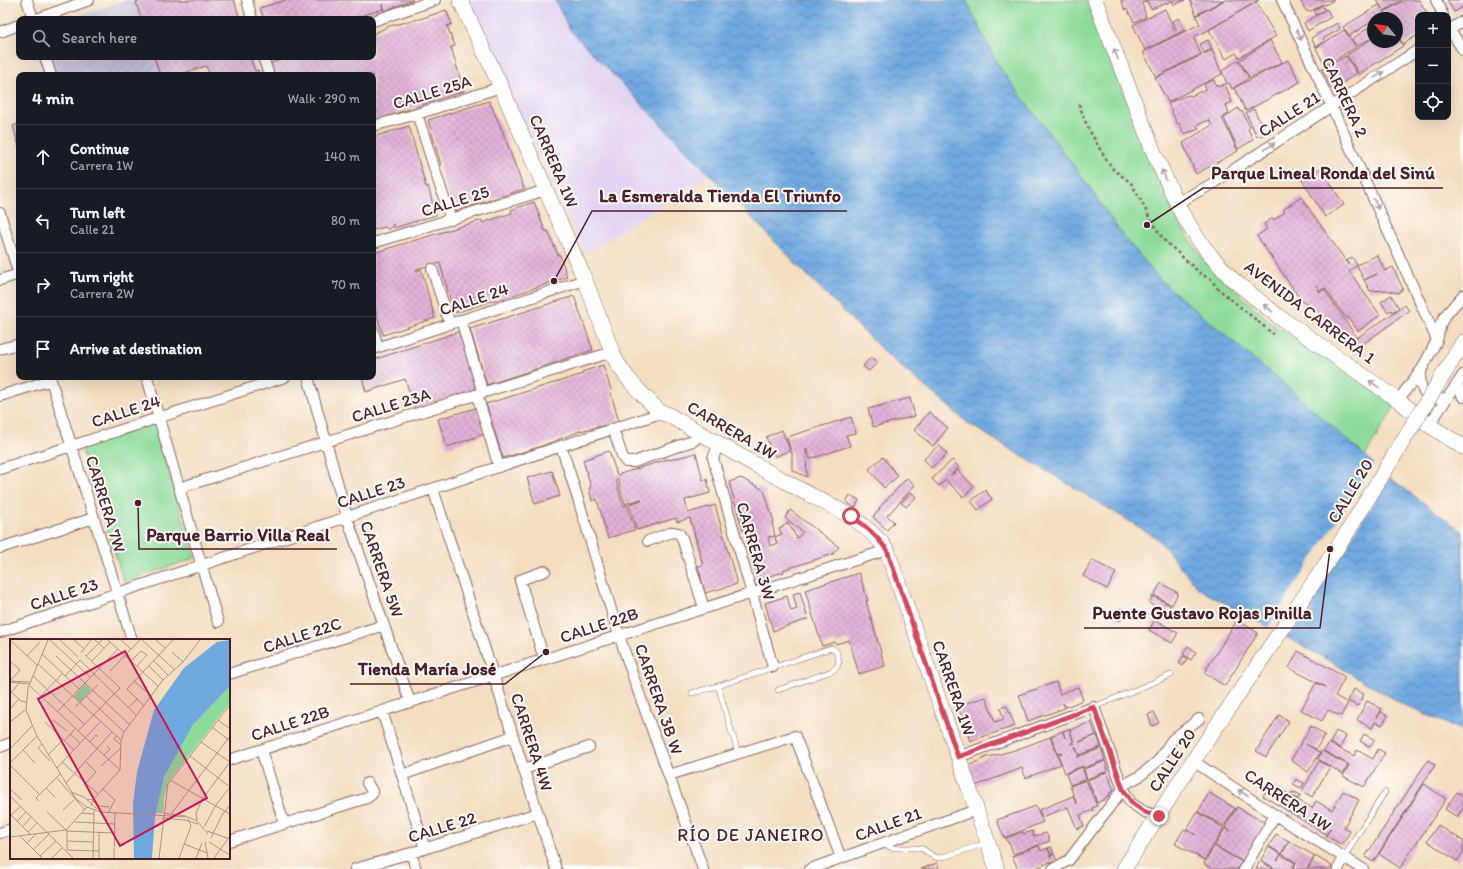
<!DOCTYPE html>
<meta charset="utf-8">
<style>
body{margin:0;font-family:Itim,sans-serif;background:#20242c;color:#f1f3f6}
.controls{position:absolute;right:12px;top:12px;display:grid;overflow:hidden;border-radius:8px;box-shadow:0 4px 16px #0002}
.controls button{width:36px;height:36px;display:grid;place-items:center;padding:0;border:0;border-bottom:1px solid #363941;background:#171b24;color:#f1f3f6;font:20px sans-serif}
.compass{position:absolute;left:1367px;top:12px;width:36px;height:36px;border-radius:50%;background:#171b24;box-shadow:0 4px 16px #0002;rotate:299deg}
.stop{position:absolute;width:12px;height:12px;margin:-9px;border:3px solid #d1495b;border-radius:50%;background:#fff}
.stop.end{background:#d1495b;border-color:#fff;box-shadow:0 1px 4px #0008}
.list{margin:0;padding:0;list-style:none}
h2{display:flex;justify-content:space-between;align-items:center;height:52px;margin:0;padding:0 16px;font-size:17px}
h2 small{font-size:13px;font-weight:400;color:#9ea1a6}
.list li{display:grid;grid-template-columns:26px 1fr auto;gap:12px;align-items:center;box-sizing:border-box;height:64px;padding:0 16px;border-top:1px solid #363941}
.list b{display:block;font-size:15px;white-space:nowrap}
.list p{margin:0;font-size:13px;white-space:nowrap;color:#9ea1a6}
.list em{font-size:13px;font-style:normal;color:#9ea1a6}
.icon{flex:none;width:22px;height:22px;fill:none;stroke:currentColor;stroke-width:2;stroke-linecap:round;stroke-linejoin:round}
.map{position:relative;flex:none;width:1463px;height:869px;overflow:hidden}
.search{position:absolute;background:#171b24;box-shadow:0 4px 16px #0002;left:16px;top:16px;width:360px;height:44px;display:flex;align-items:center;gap:10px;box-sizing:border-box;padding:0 14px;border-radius:8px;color:#9ea1a6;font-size:15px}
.panel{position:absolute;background:#171b24;box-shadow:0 4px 16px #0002;left:16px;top:72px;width:360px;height:308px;border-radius:8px}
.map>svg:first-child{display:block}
.built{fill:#e1d4f3}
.industrial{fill:url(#industrial-furrows)}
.green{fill:#8ddb9a;stroke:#6c7d62}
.water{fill:url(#water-waves);stroke:#5d6486}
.pier{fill:#f4dec1}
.building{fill:url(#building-cross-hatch)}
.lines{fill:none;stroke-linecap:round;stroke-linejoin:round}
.lane-casing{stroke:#866260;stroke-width:6}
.street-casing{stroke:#866260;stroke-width:12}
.secondary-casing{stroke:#866260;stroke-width:16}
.path{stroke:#866260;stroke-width:2.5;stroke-dasharray:3 3;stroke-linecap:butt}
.lane{stroke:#fff;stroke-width:5}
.street{stroke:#fff;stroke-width:10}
.secondary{stroke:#fff;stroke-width:15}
.secondary-bridge-casing{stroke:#866260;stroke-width:16;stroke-linecap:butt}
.secondary-bridge{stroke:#fff;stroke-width:15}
.oneway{stroke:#ae9aa0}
.route{stroke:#d1495b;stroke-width:5}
.labels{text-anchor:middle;stroke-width:4;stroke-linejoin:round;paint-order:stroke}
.street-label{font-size:17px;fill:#4a1f2b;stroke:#fdfcf7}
.neighbourhood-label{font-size:18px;letter-spacing:1px;fill:#4a1f2b;stroke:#fdfcf7}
.inset-road{fill:none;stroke:#b09285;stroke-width:1}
.view{fill:#c2185b;fill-opacity:0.15;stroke:#c2185b;stroke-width:2}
.inset-edge{fill:none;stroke:#4a1f2b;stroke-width:2}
.leader{fill:none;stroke:#4a1f2b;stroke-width:1.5}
.callout-dot{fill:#4a1f2b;stroke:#fdfcf7;stroke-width:1.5}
.callout-label{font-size:18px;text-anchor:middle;font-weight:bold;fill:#4a1f2b;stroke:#fdfcf7;stroke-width:4;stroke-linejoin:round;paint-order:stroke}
</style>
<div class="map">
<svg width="1463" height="869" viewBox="0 0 1463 869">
<defs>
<pattern id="industrial-furrows" width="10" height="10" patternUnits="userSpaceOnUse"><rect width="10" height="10" fill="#c5c0da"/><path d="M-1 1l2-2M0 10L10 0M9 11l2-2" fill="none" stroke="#aba5bb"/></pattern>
<pattern id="water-waves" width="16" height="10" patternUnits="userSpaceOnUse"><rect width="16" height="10" fill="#70a9e0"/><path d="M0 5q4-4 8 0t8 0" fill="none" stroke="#5e89b6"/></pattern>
<pattern id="building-cross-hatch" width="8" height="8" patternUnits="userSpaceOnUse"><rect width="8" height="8" fill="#e2b2d8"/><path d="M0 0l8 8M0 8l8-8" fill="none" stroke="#c399ba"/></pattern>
</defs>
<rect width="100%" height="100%" fill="#fdfcf7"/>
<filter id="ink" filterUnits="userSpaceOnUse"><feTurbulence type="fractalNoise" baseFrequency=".025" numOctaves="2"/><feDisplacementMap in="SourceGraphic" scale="8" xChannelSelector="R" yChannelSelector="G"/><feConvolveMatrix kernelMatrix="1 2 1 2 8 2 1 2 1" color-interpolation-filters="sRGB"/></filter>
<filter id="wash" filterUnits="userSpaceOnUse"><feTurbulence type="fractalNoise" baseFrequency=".012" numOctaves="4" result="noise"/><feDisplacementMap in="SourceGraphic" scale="16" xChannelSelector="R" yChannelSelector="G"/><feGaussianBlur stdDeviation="0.9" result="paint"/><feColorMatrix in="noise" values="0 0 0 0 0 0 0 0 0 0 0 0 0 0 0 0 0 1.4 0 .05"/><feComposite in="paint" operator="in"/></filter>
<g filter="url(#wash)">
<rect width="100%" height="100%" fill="#f4dec1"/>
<path class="built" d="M468,0h87l16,30 139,144 -124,79 -10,-19z"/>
<path class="industrial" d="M127,0h8l6,19h-73z
M51,57h103l6,18h-103z"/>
<path class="green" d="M966,0h120l89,217 24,36 14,17 61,55 122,79 -31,52 -73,-65 -130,-109 -39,-46 -41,-59 -85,-113z
M154,424l41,134 -71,24 -43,-135z"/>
<path class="water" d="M555,0h411l31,64 85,113 41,59 39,46 130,109 98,87 73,54v199l-59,-26 -78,-46 -127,-70 -42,-51 -188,-114 -84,-71 -75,-75 -240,-248z"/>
<path class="pier" d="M1375,461l16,14 -106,164 -18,-10z"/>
<g id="blocks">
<path class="building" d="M142,0h92l6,19h-99l-5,-17z
M286,0h127l-29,11 -2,-7 1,5 -29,9 -1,-1 -7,2h-82l-4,-11z
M1121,0h64l-11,5 -1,-4 -22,8 -4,-8 -5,2 4,14 -12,5 -7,-13 -2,1z
M1190,0h33l-27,15z
M1225,0h34l-54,32 -12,5 8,17 -45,23 -13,-25 57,-28 -4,-8z
M1300,0h34l-9,5 -2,-1 -12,7h-5z
M1377,0h25l-19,12 2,2 -6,4h-6v3l-24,15 -6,-9 36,-22 4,5z
M1405,0h14l9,15h-10v20l-15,9 -6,-10v-16h-9l-4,-6z
M1447,0h16v7l-9,5z
M1256,2l20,34 -37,22 -3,-5 -10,6 -17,-29z
M1322,5l3,5 -9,5 -2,-5z
M1165,9l10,22 2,-1 -4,-9 6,-3 6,12 -40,20 -12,-25z
M1327,9l4,8 -23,14 -4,-8z
M446,10l6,14 -5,2 8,20 -4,1 13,44 -91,30v-46h-99l-5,-11 19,-7h85v-23l16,-8 34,-8z
M1337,23l3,6 -17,10 2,2 -9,6 -5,-9z
M1371,26l2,2v9l-16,9 -5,-7z
M1344,30l12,17 -31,19 -9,-18z
M1397,36l6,10 -44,28 -12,-19 26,-17v4h24z
M1208,40l4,9 -8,4 -4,-9z
M1270,40l12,22 -32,16 -11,-17z
M1212,50l10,24 -54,28 -13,-24z
M1346,56l11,17 -23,16 -3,-1 -9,-19z
M154,57h96l5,14 3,-1 1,5h-49l-4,-9 -28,9h-18z
M1238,60l11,18 -17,11 -3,-6 -2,1 -5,-13z
M1288,60l12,22 -54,29 -12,-23z
M1214,80l2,6 1,-1 1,2 7,-3 7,18 -6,3 3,9 -7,4 16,33 -42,23 -13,-31 29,-18 -3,-5 -12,5 2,4 -15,5 -5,-11 -2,1 -9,-21 17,-7 5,-1 1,1 15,-7 -2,-5z
M489,101l13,29 22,59 -71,23 -14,-46 2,-1 -13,-45z
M1238,108l2,4 2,-1 8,16 -2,2 5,11 -15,9 -14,-31z
M1254,109l11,25 -8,3 -11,-24z
M19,124v22l-6,-20z
M409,126l17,61 2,-1 8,29 -42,13 -1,-4 -3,5h-3l-2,-2 -12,3v-93z
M1321,168l23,37 -19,12 -23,-37z
M1301,197l47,67h1l-2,-3 5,-4 5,8 -8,6 31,44 -22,16 -10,-14 -2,1 -21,-30 -5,3 -4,-6 4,7 4,-3 33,49 48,-33 4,6 -56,40 -53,-52 -43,-63 10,-7 -3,-5 9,-6 1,2 11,-8 -2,-2z
M534,202l11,29h3l10,24h2l7,22 -71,24v-1l-42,13 -14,-50 -24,6 1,2 4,-2 14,49 -52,17 -10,-33v-49l109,-33v3l30,-10 -1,-3z
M1377,255l8,16 8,-4 10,22 -5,4 -12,-3 -16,1 -6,-11 13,-6 -13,6 -7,-15z
M1391,295l8,13 -7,4 -1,-2 -3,2 -7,-10z
M574,296l19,54 -106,35 -17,-56z
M461,331l18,57 -64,21 -10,-30 -39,13 -4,-15h11v-17z
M871,357l6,6 -8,8 -6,-5z
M603,365l9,28 -1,1 8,28 -39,9 -38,15 -39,12 -17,-54 97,-30 -1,-2z
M910,398l5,18 -42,11 -5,-18z
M476,408l9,26 -38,13 -9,-28z
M929,412l19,16 -15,18 -19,-16z
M851,417l5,16 -10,2 4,11 -40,13 -4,-11 1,29 -15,-7v-18l-1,1 -4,-16z
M782,430l8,20 -15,7 -9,-20z
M939,445l8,9 -16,14 -7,-9z
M609,451l8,24 51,-16 1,1 27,-7 7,27 4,-1 3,14 -25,7 3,13 27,-8 22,79 -32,9 -7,-27 5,-1 -13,-47 -13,4 -1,-4 -39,12 -8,-26 13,-4 -1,-1 -16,5 -7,-25 -2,1 7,26 4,-1 8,25 -27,8 -11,-39 -5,2 -3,-13 2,-1 -8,-27z
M883,457l15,19 -14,12 -15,-19z
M952,460l7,7 -9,9 8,-6 16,17 -11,10 -17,-17 -7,6 -7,-7z
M552,471l8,25 -25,8 -8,-26z
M741,478l23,12 10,32 -2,1 3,13 -7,1 2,9 7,-2 -2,-7 7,-3 -3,-5 9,-6 9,15 6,-6 -18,-14 5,-8 49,37 -6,7 -50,16 1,2 -26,7 -13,-49 -2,1 -14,-49z
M907,478l8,7 -28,31 7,6 -7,8 -14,-13 7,-8 -1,-1z
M985,490l7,9 -14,11 -7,-9z
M911,492l5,5 -10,10 -5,-4z
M850,495l9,5 -4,8 -9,-6z
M1092,560l24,13 -9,16 -24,-13z
M859,573l9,28h-2l19,65 -26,8 -10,-34 -13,4 -1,-2 -13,4 -17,-56z
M1161,583l17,10 -6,12 -18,-10z
M800,592l8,27 -35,12 -8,-28 22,-7 4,15 6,-2 -4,-15z
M1153,596l18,10 -4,7 -18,-10z
M1120,608l6,3 -6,10 -5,-3z
M1155,620l23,13 -6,10 -23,-13z
M1237,620l21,13 -33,53 -21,-13z
M1188,646l8,6 -5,8 -8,-6z
M1298,651l47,26 -10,19 13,7 -7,13 -13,-6 -6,11 -21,-11 15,-27 10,4 -37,-19z
M1183,656l5,2 -5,8 -4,-3z
M1056,682l4,12 18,-7 5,13 -17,7 -3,-4 2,5 -37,13 -9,-26z
M1354,689l10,5 -6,12 -10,-5z
M986,697l9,25 9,-3 -4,-11 7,-2 8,20 -45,15 -12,-35z
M1367,701l15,8 -5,9 4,-6 7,4 -6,9 -7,-3 -3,6 -15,-8z
M1154,712l5,11 -7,3 -4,-11z
M1279,715l10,6 -23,36 -10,-6z
M1091,722l5,13 -17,7 18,-7 4,12 -22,8 -4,-9 4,10 -2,1 24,-9 4,12 -21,8 -1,-2 -18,7 -7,-19 4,-1 -4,1 -7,-18 12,-5 2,7 -2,-7 6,-2 5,13 -4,2 4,-2v2l-4,-14z
M1311,726l14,9 -9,14 -10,-5 14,9 -12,19 -17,-12z
M1336,731l10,5 -6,12 -10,-5z
M1364,734l11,6 -5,7 -10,-6z
M1050,737l11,27 -35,14 -4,-10 -47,18 -7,-20 21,-10v1l26,-7z
M1329,743l25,13 3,-6 16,9 5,-10 7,4 -21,34 -21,-11 6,-11 -25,-14z
M1322,751l26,14 -5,9 -25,-15z
M1428,760l7,5 -62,97 -8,-5z
M1105,761l3,10 -21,8 -3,-10z
M1319,761l11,6 -18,30 -10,-6z
M1082,767l4,12 -16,6 -4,-11z
M1107,772l7,19 -5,2 1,2 -5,3v1l-8,4 -9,-23z
M1296,779l8,4 -3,5 -8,-4z
M1086,780l11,26 -5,2 1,2 -13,5 4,11 -7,3 -9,-22 -26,10 -3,-7 34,-14 4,8 -7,-18z
M1270,784l20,11 2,-3 2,1 1,-1 5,3 -2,4 -7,-3 21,12 4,-7 16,9 11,-19 16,9 -15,27 6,4 -8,14 -16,-9 5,-8 -5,6 -63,-38z
M1424,784l22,15 -46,69 -21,-14z
M1457,792l6,4v12l-6,9 -12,-8z
M1209,793l26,15 -11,18 -26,-14z
M1036,806l7,16 -39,16 -7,-18z
M1237,807l28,16 -22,39 -28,-16 10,-18 6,3 -6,-4z
M1197,812l27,16 -19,32 -30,-16 9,-15 12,6 -9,-6z
M1438,825l25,16v11l-6,9 -30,-20z
M1032,831l2,5 12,-3 4,8 -37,13 -3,-11h-2l-2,-5 17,-6 1,2z
M1276,834l13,7 -8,13 -12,-8z
M1289,841l26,15 -8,13h-14l3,-7 -14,-8z
M1039,846l2,5 6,-3 4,7 -2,1h3l1,-2h-2l-3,-6 3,-1 6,14 -6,2 -1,-2v1l-16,7h-16l-6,-13z
M1214,846l29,16 -4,7h-27l-8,-5z
M1268,847l13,7 -4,7 4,-6 14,8 -3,6h-16l-15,-9z
M1315,856l17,10 -2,3h-22z
M1260,861l15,8h-19z
M937,863l2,6h-18z"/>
</g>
</g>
<g filter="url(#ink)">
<use href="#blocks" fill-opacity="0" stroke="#866260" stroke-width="1"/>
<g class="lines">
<defs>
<path id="lane" d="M718,686l20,67
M692,693l26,-7 113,-38 5,3 3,10 -2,6 -5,4 -54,19
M1094,707l77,-32
M883,844l10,4h24l6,1 11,8 6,1 47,-15
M1344,858l12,-21 29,-45"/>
<path id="street" d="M27,0l6,19
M247,0l5,19
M1282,0l49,105 106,235
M1436,0l7,15
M37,19l52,-19
M373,21l62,-21
M1448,27l15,23
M1448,31l15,-10
M0,32l19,-7
M45,57l6,18
M263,57l6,18
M417,114l34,106
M373,126l44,-12 84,-27
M1177,203l33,-18 208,-135
M0,213l19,62
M373,243l173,-53
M432,269l18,55
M0,280l19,-6
M461,320l22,73
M373,330l5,17
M0,349l19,-5
M373,349l212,-69
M1422,369c-6,20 5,33 25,29
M50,377l82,263
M147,377l71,245
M308,377l39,140 63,185
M1457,384l6,13
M477,395l22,72
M0,396l51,-16
M1398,400l24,-31 15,-29 4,-17 4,-7 18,-21
M1429,425l34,-50
M613,429l10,29 3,4h8l61,-22 4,-7
M719,444l-6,14 60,209
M561,446c21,62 38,126 58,189 26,79 56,156 84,234
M0,469l285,-92
M179,488l433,-136
M433,489l123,380
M648,541l24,-9 7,1 3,5 22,70
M0,548l94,-30
M0,632l661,-219
M544,659l-24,-79 25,-9
M229,674l155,-49
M382,711l43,138
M0,747l11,-4
M261,750l23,73
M958,757l136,-50 29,82 8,14 14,9 14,4
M229,760l658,-210
M1193,761l82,54 88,54
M524,769l65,-22
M402,775l111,-39
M669,775l126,-39 46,122
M1122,786l18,-10 18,-15 14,-21 27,-21
M0,833l11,-4
M229,841l138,-43 5,-4v-3l-5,-8
M411,853l5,16
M355,869l56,-16 127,-40
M810,869l166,-59
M1053,869l16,-9 54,-71
M1244,869l31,-54
M1338,869l6,-11"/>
<path id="secondary" d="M460,0l41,87 84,193 29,77c12,23 29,38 47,56l6,1c41,24 83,48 125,71 36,21 69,30 95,65l110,319
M1095,0l59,153 27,59 17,27 13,17 21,23 46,37 120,84 31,25 34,22
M1456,354l7,-12
M1124,869l69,-108 152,-225"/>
</defs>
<use href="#lane" class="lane-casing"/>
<use href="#street" class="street-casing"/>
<use href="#secondary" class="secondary-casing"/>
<path class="path" d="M1079,104l8,22 14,25 12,18 18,14 12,21 7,15 14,21 38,35 9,4 5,8 57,47"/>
<use href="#lane" class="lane"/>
<use href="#street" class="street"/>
<use href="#secondary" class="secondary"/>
<defs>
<path id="secondary-bridge" d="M1345,536l111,-182"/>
</defs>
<use href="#secondary-bridge" class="secondary-bridge-casing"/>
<use href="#secondary-bridge" class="secondary-bridge"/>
</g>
<defs><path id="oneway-shaft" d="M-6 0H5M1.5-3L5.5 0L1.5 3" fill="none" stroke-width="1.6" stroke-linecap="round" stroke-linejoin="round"/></defs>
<g class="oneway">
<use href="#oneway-shaft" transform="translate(1299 35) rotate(65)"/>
<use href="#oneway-shaft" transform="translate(1116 54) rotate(-111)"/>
<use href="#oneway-shaft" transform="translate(1379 75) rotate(-32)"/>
<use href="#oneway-shaft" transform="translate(1270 146) rotate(-33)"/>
<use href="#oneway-shaft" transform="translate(1164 175) rotate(-115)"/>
<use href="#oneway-shaft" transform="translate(1376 204) rotate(66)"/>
<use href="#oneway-shaft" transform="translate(1268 308) rotate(-140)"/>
<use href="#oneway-shaft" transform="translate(1374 384) rotate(-145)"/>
<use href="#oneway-shaft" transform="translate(1243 793) rotate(-147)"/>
</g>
</g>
<g class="lines" filter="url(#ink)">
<path class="route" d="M851,516c14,9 26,20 36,34l71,207 136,-50 29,82 9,14 13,9 14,4"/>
</g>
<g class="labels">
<g class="street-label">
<text transform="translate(432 92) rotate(-17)" y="6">CALLE 25A</text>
<text transform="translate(1345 97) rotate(65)" y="6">CARRERA 2</text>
<text transform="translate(1289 114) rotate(-33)" y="6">CALLE 21</text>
<text transform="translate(554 161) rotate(67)" y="6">CARRERA 1W</text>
<text transform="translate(455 201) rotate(-17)" y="6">CALLE 25</text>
<text transform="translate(474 299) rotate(-18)" y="6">CALLE 24</text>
<text transform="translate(1310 312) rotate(37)" y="6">AVENIDA CARRERA 1</text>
<text transform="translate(391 405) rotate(-17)" y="6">CALLE 23A</text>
<text transform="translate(126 411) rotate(-18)" y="6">CALLE 24</text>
<text transform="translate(732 430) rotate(30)" y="6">CARRERA 1W</text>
<text transform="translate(1350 491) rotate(-59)" y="6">CALLE 20</text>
<text transform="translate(371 492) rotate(-18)" y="6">CALLE 23</text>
<text transform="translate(106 504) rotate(73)" y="6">CARRERA 7W</text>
<text transform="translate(756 551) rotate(74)" y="6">CARRERA 3W</text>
<text transform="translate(382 569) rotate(71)" y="6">CARRERA 5W</text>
<text transform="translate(64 594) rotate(-18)" y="6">CALLE 23</text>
<text transform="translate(599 625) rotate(-18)" y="6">CALLE 22B</text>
<text transform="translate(302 635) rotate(-18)" y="6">CALLE 22C</text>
<text transform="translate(954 688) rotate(71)" y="6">CARRERA 1W</text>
<text transform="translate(659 699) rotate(71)" y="6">CARRERA 3B W</text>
<text transform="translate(290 723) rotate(-18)" y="6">CALLE 22B</text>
<text transform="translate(532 742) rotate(72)" y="6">CARRERA 4W</text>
<text transform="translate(1172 760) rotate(-57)" y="6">CALLE 20</text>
<text transform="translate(1288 800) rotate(33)" y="6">CARRERA 1W</text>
<text transform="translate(888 824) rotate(-20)" y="6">CALLE 21</text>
<text transform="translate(442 827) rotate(-17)" y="6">CALLE 22</text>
</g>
<g class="neighbourhood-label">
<text x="751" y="841">RÍO DE JANEIRO</text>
</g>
</g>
<g transform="translate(10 639)">
<rect width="220" height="220" fill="#f4dec1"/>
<path d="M75,45l6,6 -11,12 -6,-6zM220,47v17l-61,78 -5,16 -1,16h-7l6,-30 12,-28 18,-29z" fill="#8ddb9a"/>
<path d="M220,1v46l-38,40 -28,51 -9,40 -3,41h-18l-1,-54 4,-32 17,-62 30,-42 33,-26z" fill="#70a9e0"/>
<path class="inset-road" d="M0,1l27,25M38,1l-20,48 -2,22 11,26 39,63 11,8 14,5 87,5 9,4 11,13M40,1l40,37M50,1l18,17M64,1l9,8M85,1l9,8M98,1l50,46M111,1l10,9M132,1l33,30M146,1l9,8M162,13l11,10M71,14l10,-13M32,15l37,35M17,17l13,-14M46,17l74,69M76,17l16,-16M0,22l10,9 -10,11M82,22l18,-19M121,22l10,-10 6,4 -10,11M144,22l14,14M28,25l83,76M139,27l14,14M100,32l30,-31M23,37l51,48M55,37l15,-16 57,56M0,42l20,1M124,42l17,15M0,43l19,2M19,46l91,85M0,52l11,10 5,1M0,55l10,-12M31,57l21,-22M76,57l38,36M134,67l-17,-17 46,-49M65,68l23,-22M118,69l9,-9M0,70l9,-10M47,73l61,-63M43,81l14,11M208,81l12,9M0,83l15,-12M35,83l29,28M202,88l18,14M68,92l42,-43 -35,-33M60,95l10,9M106,97l-2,3 7,6M54,102l11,-12M80,103l6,-7 2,2M191,103l29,20M32,105l-4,4 12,13M0,110l22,-23M13,111l12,13M38,116l15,-15M94,116l6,-6 -3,-3M180,117l40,31M75,122l11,11 -10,11M52,123l36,32M0,124l27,-27M0,126l29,29M91,127l20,-18M47,129l43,-46M46,138l29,33M160,141l60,34M56,144l46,-51M36,149l9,9M0,150l12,11M93,150l12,11 -7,13M61,153l13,5 13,12M0,157l63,62M77,160l6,1 -2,6M29,162l-3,-3 24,-24M82,162l28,-31 1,-30 3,-8 39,-52 20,-18 17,-22M83,162l6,5 10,1M53,171l11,-10M37,173l20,19 47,2M72,174l12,1M153,174l23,3M0,175l21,21M161,175l59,-78M1,176l9,-8M152,179l23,2 13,4M187,181l-1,-7 7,-15 27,-36M7,182l9,-9M65,183l40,2M13,187l8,-9M194,188l12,-22 14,-18M197,192l23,8M18,193l9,-9M10,197l22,22M0,198l56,-7 21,-23M201,199l11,-23 8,-10M57,202l26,1M195,203l3,16M199,203l21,13M17,204l9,-9M174,205l23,9M23,211l16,-16M57,211l32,1M57,211v-19M30,217l16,-15M42,219l10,-10M83,219l1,-48M89,219v-25M104,219l1,-45M149,219l9,-74 62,-79M169,219l12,-32 -3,-7M186,219l6,-15M204,219l16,-22"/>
<path class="view" d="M115,12l82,147 -87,48 -82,-147z"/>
<rect width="220" height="220" class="inset-edge"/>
</g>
<path class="leader" d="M1147 225L1203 188H1443M554 281L592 211H847M138 503L139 549H337M1330 549L1320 628H1084M546 652L505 684H350"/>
<g class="callout-dot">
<circle cx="1147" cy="225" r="4"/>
<circle cx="554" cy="281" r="4"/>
<circle cx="138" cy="503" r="4"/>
<circle cx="1330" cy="549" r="4"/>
<circle cx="546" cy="652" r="4"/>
</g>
<g class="callout-label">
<text x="1323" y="179">Parque Lineal Ronda del Sinú</text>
<text x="720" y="202">La Esmeralda Tienda El Triunfo</text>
<text x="238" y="541">Parque Barrio Villa Real</text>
<text x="1202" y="619">Puente Gustavo Rojas Pinilla</text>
<text x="427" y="675">Tienda María José</text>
</g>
</svg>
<div class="controls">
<button>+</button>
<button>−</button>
<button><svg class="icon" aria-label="locate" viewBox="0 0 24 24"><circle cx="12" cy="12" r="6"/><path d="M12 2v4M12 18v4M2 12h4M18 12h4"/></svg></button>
</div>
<svg class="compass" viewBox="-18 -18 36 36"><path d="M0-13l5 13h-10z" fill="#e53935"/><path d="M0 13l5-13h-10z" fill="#9ea1a6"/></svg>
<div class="stop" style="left:851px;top:516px"></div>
<div class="stop end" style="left:1159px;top:816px"></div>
<div class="search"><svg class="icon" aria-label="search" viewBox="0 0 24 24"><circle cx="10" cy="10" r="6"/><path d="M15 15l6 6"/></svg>Search here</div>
<section class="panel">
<h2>4 min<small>Walk · 290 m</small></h2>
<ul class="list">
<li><svg class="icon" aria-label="ahead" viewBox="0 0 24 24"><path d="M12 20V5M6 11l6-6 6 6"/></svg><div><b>Continue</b><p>Carrera 1W</p></div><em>140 m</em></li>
<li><svg class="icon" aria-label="left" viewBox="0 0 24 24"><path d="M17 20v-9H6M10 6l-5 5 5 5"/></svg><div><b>Turn left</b><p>Calle 21</p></div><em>80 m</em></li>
<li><svg class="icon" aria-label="right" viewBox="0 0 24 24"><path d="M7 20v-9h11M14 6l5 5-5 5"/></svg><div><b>Turn right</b><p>Carrera 2W</p></div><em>70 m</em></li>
<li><svg class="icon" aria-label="arrive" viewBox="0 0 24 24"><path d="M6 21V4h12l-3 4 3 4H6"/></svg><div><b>Arrive at destination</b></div></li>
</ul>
</section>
</div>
